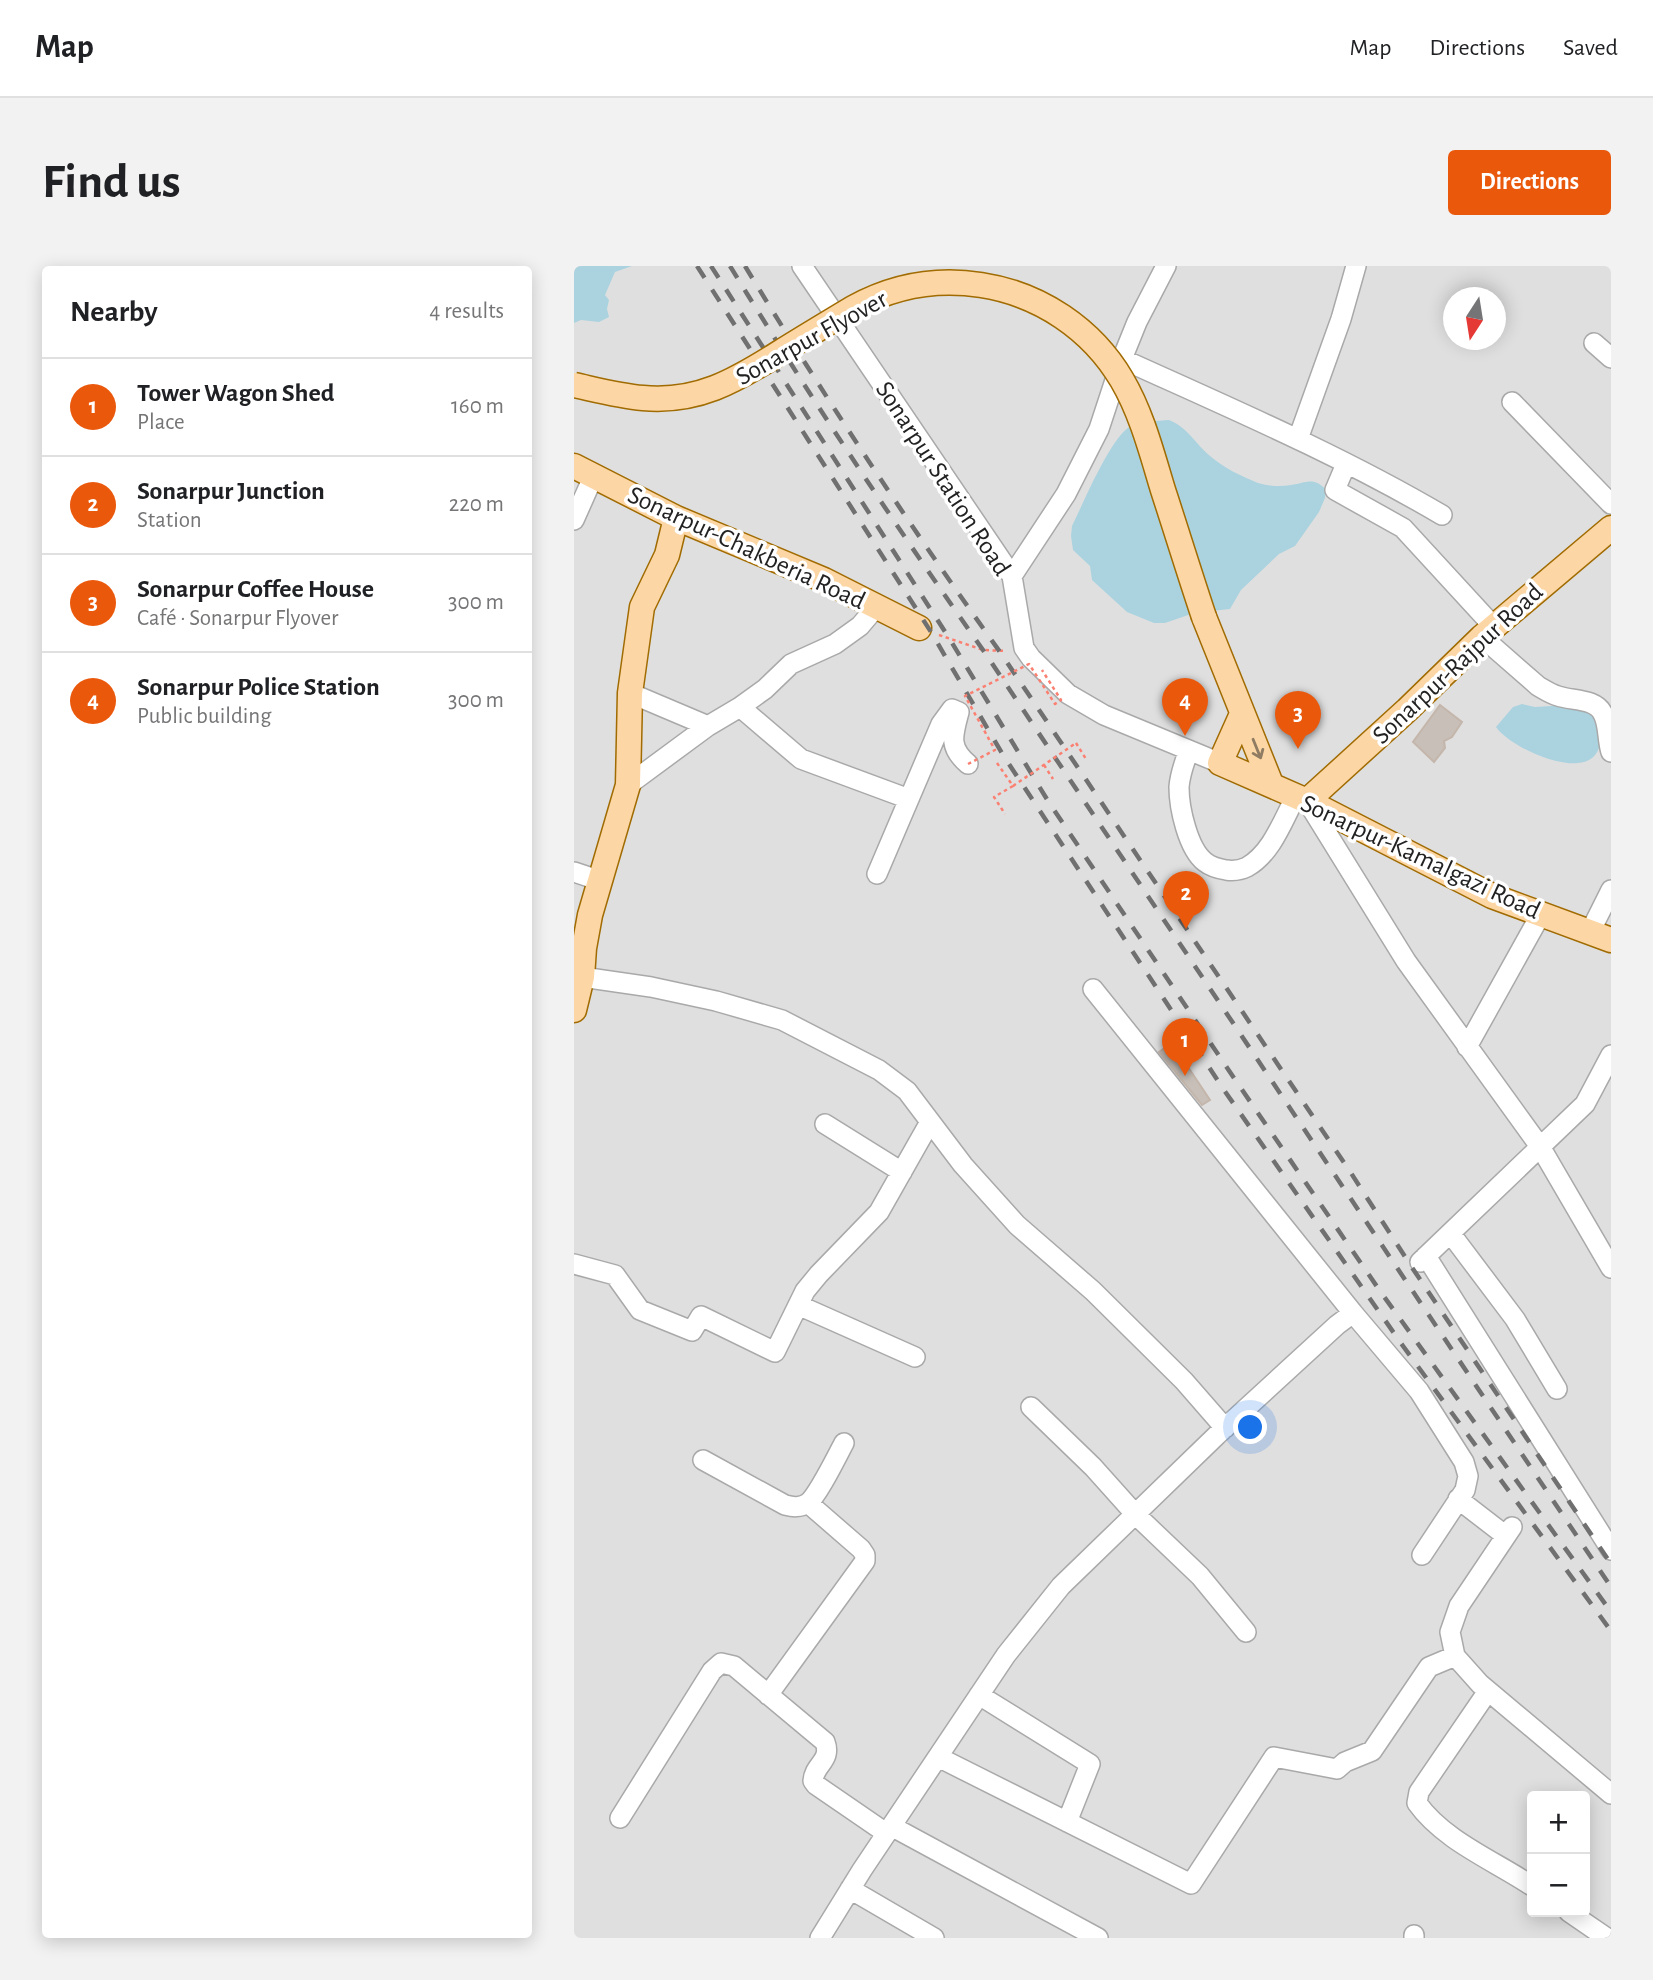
<!DOCTYPE html>
<meta charset="utf-8">
<style>
body{margin:0;font-family:"Alegreya Sans",sans-serif;background:#f2f2f2;color:#202124}
.controls{position:absolute;right:21px;bottom:21px;display:grid;overflow:hidden;border-radius:7px;box-shadow:0 4px 18px #0003}
.controls button{width:63px;height:63px;display:grid;place-items:center;padding:0;border:0;border-bottom:2px solid #e0e0e0;background:#fff;color:#202124;font:35px sans-serif}
.compass{position:absolute;left:869px;top:21px;width:63px;height:63px;border-radius:50%;background:#fff;box-shadow:0 4px 18px #0003;rotate:192deg}
.you{position:absolute;left:677px;top:1162px;width:24px;height:24px;margin:-18px;border:5px solid #fff;border-radius:50%;background:#1a73e8;box-shadow:0 0 0 10px #1a73e833}
.badge{display:grid;place-items:center;width:46px;height:46px;border-radius:50%;background:#ea580c;color:#fff;font-size:23px;font-weight:700}
.pin{position:absolute;translate:-50% -58px;filter:drop-shadow(0 2px 4px #0008)}
.pin::after{content:'';position:absolute;top:37px;width:24px;height:21px;background:inherit;clip-path:polygon(0 0,100% 0,50% 100%)}
.list{margin:0;padding:0;list-style:none}
h2{display:flex;justify-content:space-between;align-items:center;height:91px;margin:0;padding:0 28px;font-size:30px}
h2 small{font-size:23px;font-weight:400;color:#757577}
.list li{display:grid;grid-template-columns:46px 1fr auto;gap:21px;align-items:center;box-sizing:border-box;height:98px;padding:0 28px;border-top:2px solid #e0e0e0}
.list b{display:block;font-size:26px;white-space:nowrap}
.list p{margin:0;font-size:23px;white-space:nowrap;color:#757577}
.list em{font-size:23px;font-style:normal;color:#757577}
.map{position:relative;flex:none;width:1037px;height:1672px;overflow:hidden;border-radius:7px}
header{display:flex;align-items:center;gap:42px;box-sizing:border-box;height:98px;padding:0 35px;background:#fff;border-bottom:2px solid #e0e0e0}
header strong{font-size:33px}
nav{display:flex;gap:38px;margin-inline-start:auto;font-size:24px}
.intro{display:flex;align-items:center;justify-content:space-between;box-sizing:border-box;height:168px;padding:0 42px}
h1{margin:0;font-size:49px}
.button{padding:18px 32px;border-radius:7px;background:#ea580c;color:#fff;font-size:24px;font-weight:700}
main{display:flex;gap:42px;padding:0 42px}
aside{flex:1;background:#fff;border-radius:7px;box-shadow:0 4px 18px #0003}
.map>svg:first-child{display:block}
.residential{fill:#e0dfdf;fill-rule:evenodd}
.water{fill:#aad3df}
.building{fill:#c7bfb8;stroke:#c4b6ab;stroke-width:2}
.lines{fill:none;stroke-linecap:round;stroke-linejoin:round}
.minor-casing{stroke:#a9a9a9;stroke-width:22}
.major-casing{stroke:#a06b00;stroke-width:27}
.path{stroke:#fa8072;stroke-width:2.5;stroke-dasharray:3.5 3.5;stroke-linecap:butt}
.minor{stroke:#fff;stroke-width:19}
.major{stroke:#fcd6a4;stroke-width:24}
.rail{stroke:#707070;stroke-width:4.5;stroke-dasharray:14 14;stroke-linecap:butt}
.major-bridge-casing{stroke:#a06b00;stroke-width:27;stroke-linecap:butt}
.path-bridge{stroke:#fa8072;stroke-width:2.5;stroke-dasharray:3.5 3.5;stroke-linecap:butt}
.major-bridge{stroke:#fcd6a4;stroke-width:24}
.oneway{stroke:#8f7c63}
.labels{text-anchor:middle;stroke-width:7;stroke-linejoin:round;paint-order:stroke}
.street-label{font-size:26px;fill:#222;stroke:#fff}
</style>
<header>
<strong>Map</strong>
<nav><a>Map</a><a>Directions</a><a>Saved</a></nav>
</header>
<div class="intro"><h1>Find us</h1><a class="button">Directions</a></div>
<main>
<aside>
<h2>Nearby<small>4 results</small></h2>
<ul class="list">
<li><span class="badge">1</span><div><b>Tower Wagon Shed</b><p>Place</p></div><em>160 m</em></li>
<li><span class="badge">2</span><div><b>Sonarpur Junction</b><p>Station</p></div><em>220 m</em></li>
<li><span class="badge">3</span><div><b>Sonarpur Coffee House</b><p>Café · Sonarpur Flyover</p></div><em>300 m</em></li>
<li><span class="badge">4</span><div><b>Sonarpur Police Station</b><p>Public building</p></div><em>300 m</em></li>
</ul>
</aside>
<div class="map">
<svg width="1037" height="1672" viewBox="0 0 1037 1672">
<rect width="100%" height="100%" fill="#f2efe9"/>
<path class="residential" d="M0,0h1037v1672h-1037zM880,32h42v42h-42zM958,1530h53v116h-53z"/>
<path class="water" d="M0,0h58l-17,6 -10,23 4,5 -2,9 2,8 -10,5 -18,-2 -7,3z
M595,154c18,7 26,23 41,36 14,12 31,20 48,27 11,3 22,4 33,2 15,-2 23,-9 35,5l-1,8 -6,14 -24,34 -16,8 -38,36 -11,19 -36,4 -29,10h-11l-27,-11 -35,-32 -2,-14 -17,-16 -2,-14 1,-10c11,-22 39,-90 59,-100 10,-5 27,-5 38,-6z
M948,438l13,3 33,-2 27,5c2,11 8,27 4,38 -12,36 -89,0 -103,-21l17,-20z"/>
<path class="building" d="M866,439l22,17 -10,15 -8,4 1,7 -11,14 -21,-20z
M598,777l38,57 -8,5 -43,-53z"/>
<g class="lines">
<defs>
<path id="minor" d="M228,0l210,310 12,72 7,10 37,36 36,21 116,48
M1020,77l17,15
M548,93c108,49 218,96 320,156
M938,136l99,102
M724,173l43,-120 15,-53
M772,198l-11,26 68,38 91,99
M0,254l20,-45
M438,310l54,-82 33,-65 23,-70 15,-37 29,-56
M908,371l56,49c7,4 13,8 20,10 14,5 38,2 45,18 6,11 4,26 8,38
M56,427l78,33
M166,441l61,52 108,40
M615,484c-5,13 -9,24 -10,37 0,21 9,62 26,75 5,4 15,7 21,8 7,1 15,0 21,-3 25,-14 36,-47 49,-71
M54,519l80,-59 32,-19 25,-18 26,-25 44,-20 25,-18 17,-20
M733,535l99,160 135,187 70,120
M0,606l27,9
M303,608l64,-150 11,-15 7,3c-6,23 -11,35 9,52
M1016,666l21,-42
M8,711l69,10 65,14 66,19 97,50 28,21 56,74 54,60 76,66 91,90 41,47
M519,723l260,324 66,78 45,71 4,14 -3,14 -43,65
M893,781l74,-133
M251,858l77,48
M877,968l64,85 42,70
M852,990l185,294
M846,996l165,-158 26,-49
M0,998l41,11 25,35 52,21 9,-15 74,36 30,-61 14,-17 60,-62 51,-90
M224,1039l117,52
M457,1141l62,60 43,48 64,61 46,56
M129,1194l82,45c8,2 15,3 23,-2 10,-8 29,-47 36,-60
M884,1233l48,37
M938,1261l-53,79 -9,26 5,24 25,28 131,110
M914,1425l-69,101 -2,11c27,38 78,58 115,83
M194,1429l97,-134v-6l-4,-6 -53,-46
M405,1429l111,69 -23,58
M364,1491l253,127 83,-127 63,12 8,-7 27,-11 57,-84 26,-11
M46,1552l92,-147 9,-8 13,3 91,76c7,19 -11,22 -12,39l3,4 70,48
M317,1560l207,112
M276,1623l84,49
M995,1646l38,26
M246,1672l42,-68 144,-215 55,-69 156,-151 120,-110 16,-12
M840,1672v-3"/>
<path id="major" d="M0,200l102,52 148,62 95,48
M630,351l67,167
M668,448l-22,49 87,38 185,95 119,44
M733,535l100,-91 75,-73 129,-109
M0,744l8,-33 2,-29 6,-33 38,-130 2,-92 12,-86 25,-52 9,-37"/>
</defs>
<use href="#minor" class="minor-casing"/>
<use href="#major" class="major-casing"/>
<path class="path" d="M365,369l44,15 23,1
M502,477l10,16
M423,497l16,23 -19,11 11,17
M470,499l9,14"/>
<use href="#minor" class="minor"/>
<use href="#major" class="major"/>
<path class="rail" d="M123,0l234,366 72,123 221,335 179,256 208,285
M137,0l238,372 99,163 188,280 144,210 231,321
M156,0c80,131 165,259 253,384l628,937
M171,0c80,132 165,260 255,386l351,521 62,96 198,295"/>
<defs>
<path id="major-bridge" d="M0,119c23,5 46,11 69,13 54,5 92,-17 136,-45 24,-15 49,-30 74,-45 40,-22 83,-30 128,-23 59,9 111,44 141,95 20,34 30,74 41,110 14,43 27,85 41,127"/>
</defs>
<use href="#major-bridge" class="major-bridge-casing"/>
<path class="path-bridge" d="M394,498l27,-14 -30,-54 64,-32 26,40 6,-4 -19,-30
M439,520l63,-43"/>
<use href="#major-bridge" class="major-bridge"/>
</g>
<defs><path id="oneway-shaft" d="M-6 0H5M1.5-3L5.5 0L1.5 3" fill="none" stroke-width="1.6" stroke-linecap="round" stroke-linejoin="round" transform="scale(1.75)"/></defs>
<use class="oneway" href="#oneway-shaft" transform="translate(683 483) rotate(68)"/>
<g class="labels">
<g class="street-label">
<text transform="translate(237 71) rotate(-29)" y="9">Sonarpur Flyover</text>
<text transform="translate(370 212) rotate(57)" y="9">Sonarpur Station Road</text>
<text transform="translate(173 281) rotate(25)" y="9">Sonarpur-Chakberia Road</text>
<text transform="translate(883 397) rotate(-43)" y="9">Sonarpur-Rajpur Road</text>
<text transform="translate(847 590) rotate(25)" y="9">Sonarpur-Kamalgazi Road</text>
</g>
</g>
</svg>
<div class="controls">
<button>+</button>
<button>−</button>
</div>
<svg class="compass" viewBox="-18 -18 36 36"><path d="M0-13l5 13h-10z" fill="#e53935"/><path d="M0 13l5-13h-10z" fill="#757577"/></svg>
<div class="you"></div>
<div class="pin badge" style="left:611px;top:810px">1</div>
<div class="pin badge" style="left:612px;top:663px">2</div>
<div class="pin badge" style="left:724px;top:483px">3</div>
<div class="pin badge" style="left:611px;top:470px">4</div>
</div>
</main>
